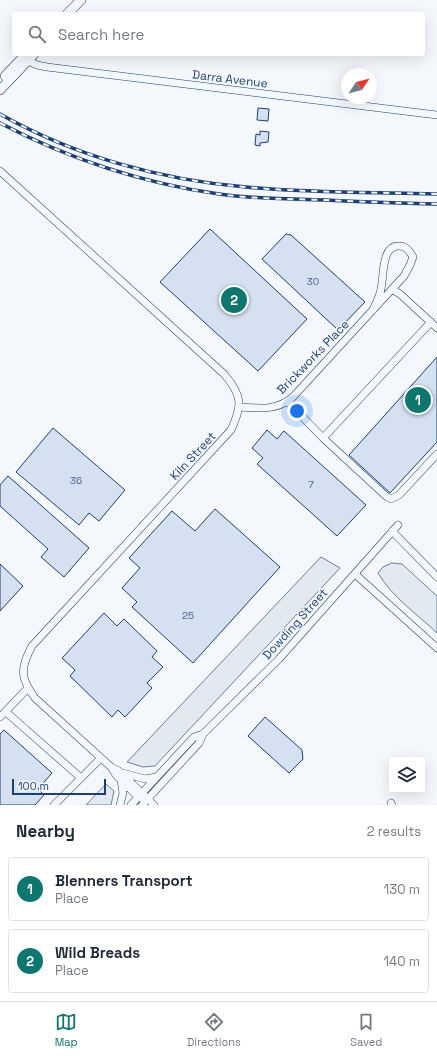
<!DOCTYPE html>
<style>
body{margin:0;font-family:"Space Grotesk",sans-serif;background:#f2f2f3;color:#1f2937}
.controls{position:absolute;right:12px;bottom:12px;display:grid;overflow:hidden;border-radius:4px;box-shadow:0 4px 16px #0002}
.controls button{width:36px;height:36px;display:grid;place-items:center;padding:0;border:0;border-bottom:1px solid #e0e1e3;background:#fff;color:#1f2937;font:20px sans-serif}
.compass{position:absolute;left:341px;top:68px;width:36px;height:36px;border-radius:50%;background:#fff;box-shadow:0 4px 16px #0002;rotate:55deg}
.scale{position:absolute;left:12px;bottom:10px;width:94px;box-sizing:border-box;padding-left:4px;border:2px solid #1d3f73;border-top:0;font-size:11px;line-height:14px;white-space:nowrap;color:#1d3f73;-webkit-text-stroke:3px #f4f7fb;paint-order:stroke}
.you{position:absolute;left:297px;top:411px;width:14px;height:14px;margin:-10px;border:3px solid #fff;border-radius:50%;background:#1a73e8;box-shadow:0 0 0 6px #1a73e833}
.badge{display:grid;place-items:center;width:26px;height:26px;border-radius:50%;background:#0f766e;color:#fff;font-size:13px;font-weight:700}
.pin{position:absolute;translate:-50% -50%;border:2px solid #fff;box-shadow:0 1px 4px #0006}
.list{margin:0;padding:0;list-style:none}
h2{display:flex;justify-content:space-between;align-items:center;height:52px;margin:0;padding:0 16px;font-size:17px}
h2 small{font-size:13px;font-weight:400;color:#747a83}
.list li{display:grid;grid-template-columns:26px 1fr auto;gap:12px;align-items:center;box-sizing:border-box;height:64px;margin:0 8px 8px;padding:0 8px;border:1px solid #e0e1e3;border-radius:4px}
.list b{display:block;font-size:15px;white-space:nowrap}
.list p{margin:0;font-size:13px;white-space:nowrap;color:#747a83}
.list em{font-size:13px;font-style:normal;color:#747a83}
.icon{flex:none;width:22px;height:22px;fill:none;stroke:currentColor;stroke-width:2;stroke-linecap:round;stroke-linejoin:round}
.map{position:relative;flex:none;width:437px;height:805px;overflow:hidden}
.search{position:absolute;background:#fff;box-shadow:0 4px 16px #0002;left:12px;right:12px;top:12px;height:44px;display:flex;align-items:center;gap:10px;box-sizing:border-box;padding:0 14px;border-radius:4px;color:#747a83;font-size:15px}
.sheet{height:196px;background:#fff}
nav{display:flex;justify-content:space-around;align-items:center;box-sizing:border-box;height:56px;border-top:1px solid #e0e1e3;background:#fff;font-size:11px;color:#747a83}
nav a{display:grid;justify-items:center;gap:2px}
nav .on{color:#0f766e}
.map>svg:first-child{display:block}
.green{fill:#e3e9f0;stroke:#687fa3}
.building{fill:#d5e0f0;stroke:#1d3f73}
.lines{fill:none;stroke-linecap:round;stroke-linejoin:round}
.minor-casing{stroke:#1d3f73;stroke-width:8}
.major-casing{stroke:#1d3f73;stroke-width:10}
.minor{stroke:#f4f7fb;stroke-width:7}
.major{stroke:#f4f7fb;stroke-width:9}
.rail-casing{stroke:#1d3f73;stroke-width:3.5}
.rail{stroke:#f4f7fb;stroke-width:2;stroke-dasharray:6;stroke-linecap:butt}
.labels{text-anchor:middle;stroke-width:3;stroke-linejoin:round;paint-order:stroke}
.number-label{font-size:10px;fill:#4b6792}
.street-label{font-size:12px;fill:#1d3f73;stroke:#f4f7fb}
</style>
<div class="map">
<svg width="437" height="805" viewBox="0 0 437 805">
<rect width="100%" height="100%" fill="#f4f7fb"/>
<path class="green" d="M321,557l19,11 -185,198 -12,1 -16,-5z
M392,563l10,1 35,32v37c-20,-19 -45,-36 -59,-60l5,-6z
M106,784l8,7 -3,14h-25z"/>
<path class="building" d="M258,108l11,1 -1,12 -11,-1z
M260,131l9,1 -1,10 -8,1v3l-5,-1 1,-11 4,1z
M210,229l97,90 -49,52 -98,-89z
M286,234l5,1 74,67 -27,28 -76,-71z
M437,357v85l-47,51 -41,-38z
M53,428l72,62 -26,31 -10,-8 -10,12 -63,-53z
M267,430l10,9 7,-8 82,74 -29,31 -80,-72 6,-6 -11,-10z
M8,476l81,72 -25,29 -23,-20 7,-8 -48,-43v-21z
M215,509l65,58 -87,96 -61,-56 5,-5 -15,-14 18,-20 -11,-10 43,-47 23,20z
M0,564l23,22 -23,25z
M104,613l13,13 7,-7 33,32 -5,6 11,10 -16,16 5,5 -27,29 -7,-7 -6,7 -42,-41 5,-6 -13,-12z
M265,717l37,33 1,9 -14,14 -41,-37z
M4,730l48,43 -14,16 6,6 -9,10h-35v-71z"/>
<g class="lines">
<defs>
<path id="minor" d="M24,59l13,6 10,2 390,48
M0,171l224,203c18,21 19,31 7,56l-199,216c-12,22 -12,32 3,52l76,69 8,4 35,34
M392,289l8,5 37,34
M287,401l36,37 64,59 4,2 8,-4 38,-41
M240,407c20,1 35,4 52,-9l112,-122 6,-11 3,-8c-4,-6 -6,-11 -14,-11 -18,-1 -15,31 -18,43 -1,7 -5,14 -8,21
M323,438l108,-116
M392,531l45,46
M355,574l82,74
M6,712l75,66
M0,717l28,-29
M111,767l5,8 22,22 3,1
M123,773l22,6 11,-2
M391,803l1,2
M54,805l47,-47
M120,805l3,-12 -2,-13
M131,805l63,-68 9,-3 76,-75 119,-134
M142,805l57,-62 4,-9"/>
<path id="major" d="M67,14l14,-14
M5,76l21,-22
M0,90l34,-36"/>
</defs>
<use href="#minor" class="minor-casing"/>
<use href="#major" class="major-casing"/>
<use href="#minor" class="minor"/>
<use href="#major" class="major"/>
<defs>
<path id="rail" d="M0,114c74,42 161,66 246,73 63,6 127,5 191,7
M0,123c69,36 142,60 219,71 35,5 70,5 106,6 37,2 75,3 112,4"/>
</defs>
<use href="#rail" class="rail-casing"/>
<use href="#rail" class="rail"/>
</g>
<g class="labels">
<g class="number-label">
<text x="313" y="285">30</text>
<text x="76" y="484">36</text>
<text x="311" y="488">7</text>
<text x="188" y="619">25</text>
</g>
<g class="street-label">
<text transform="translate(230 79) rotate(7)" y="4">Darra Avenue</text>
<text transform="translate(313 357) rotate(-46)" y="4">Brickworks Place</text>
<text transform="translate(193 456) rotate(-47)" y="4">Kiln Street</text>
<text transform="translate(295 624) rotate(-48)" y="4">Dowding Street</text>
</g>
</g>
</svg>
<div class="controls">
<button><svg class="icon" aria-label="layers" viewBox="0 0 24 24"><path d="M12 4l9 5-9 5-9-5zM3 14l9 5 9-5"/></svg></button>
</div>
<svg class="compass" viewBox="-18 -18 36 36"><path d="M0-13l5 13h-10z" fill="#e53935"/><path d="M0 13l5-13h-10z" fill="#747a83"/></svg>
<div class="scale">100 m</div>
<div class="you"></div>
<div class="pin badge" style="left:418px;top:400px">1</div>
<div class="pin badge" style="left:234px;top:300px">2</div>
<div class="search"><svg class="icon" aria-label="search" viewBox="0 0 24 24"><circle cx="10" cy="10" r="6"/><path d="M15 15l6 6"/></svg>Search here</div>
</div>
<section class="sheet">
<h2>Nearby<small>2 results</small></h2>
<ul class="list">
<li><span class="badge">1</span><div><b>Blenners Transport</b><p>Place</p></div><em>130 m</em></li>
<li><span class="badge">2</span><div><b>Wild Breads</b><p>Place</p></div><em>140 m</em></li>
</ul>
</section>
<nav>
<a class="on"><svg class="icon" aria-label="map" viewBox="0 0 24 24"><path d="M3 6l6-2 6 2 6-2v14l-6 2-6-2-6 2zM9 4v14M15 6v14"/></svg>Map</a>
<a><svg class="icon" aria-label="directions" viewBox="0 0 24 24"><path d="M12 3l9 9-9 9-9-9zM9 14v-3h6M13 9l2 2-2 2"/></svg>Directions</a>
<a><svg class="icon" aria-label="saved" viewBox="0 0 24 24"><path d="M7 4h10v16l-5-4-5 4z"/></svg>Saved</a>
</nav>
